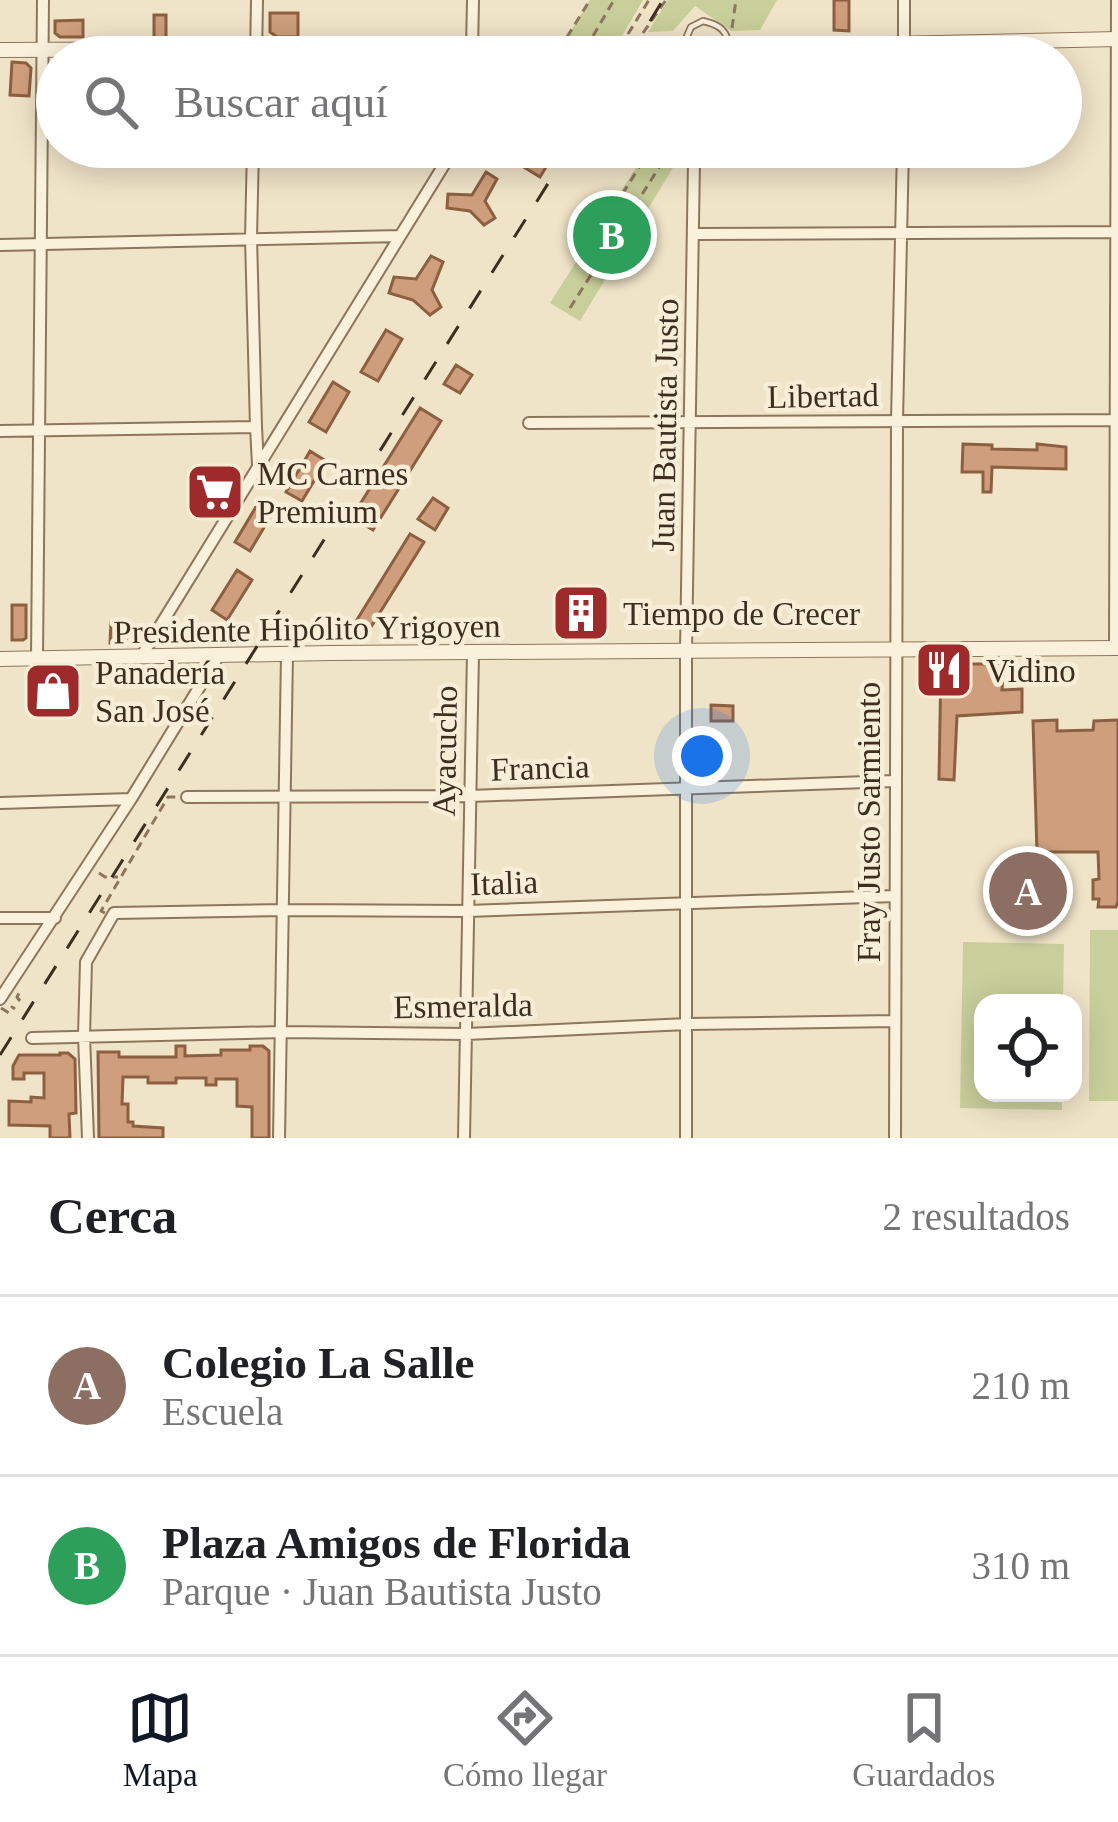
<!DOCTYPE html>
<html lang="es">
<meta charset="utf-8">
<style>
body{margin:0;font-family:"Times New Roman",serif;background:#f6f6f6;color:#202124}
.controls{position:absolute;right:36px;bottom:36px;display:grid;overflow:hidden;border-radius:24px;box-shadow:0 6px 30px #0003}
.controls button{width:108px;height:108px;display:grid;place-items:center;padding:0;border:0;border-bottom:3px solid #e0e0e0;background:#fff;color:#202124;font:60px sans-serif}
.you{position:absolute;left:702px;top:756px;width:42px;height:42px;margin:-30px;border:9px solid #fff;border-radius:50%;background:#1a73e8;box-shadow:0 0 0 18px #1a73e833}
.badge{display:grid;place-items:center;width:78px;height:78px;border-radius:50%;background:#111827;color:#fff;font-size:39px;font-weight:700}
.pin{position:absolute;translate:-50% -50%;border:6px solid #fff;box-shadow:0 3px 12px #0006}
.list{margin:0;padding:0;list-style:none}
h2{display:flex;justify-content:space-between;align-items:center;height:156px;margin:0;padding:0 48px;font-size:51px}
h2 small{font-size:39px;font-weight:400;color:#757577}
.list li{display:grid;grid-template-columns:78px 1fr auto;gap:36px;align-items:center;box-sizing:border-box;height:180px;padding:0 48px;border-top:3px solid #e0e0e0}
.list b{display:block;font-size:45px;white-space:nowrap}
.list p{margin:0;font-size:39px;white-space:nowrap;color:#757577}
.list em{font-size:39px;font-style:normal;color:#757577}
.icon{flex:none;width:66px;height:66px;fill:none;stroke:currentColor;stroke-width:2;stroke-linecap:round;stroke-linejoin:round}
.map{position:relative;flex:none;width:1118px;height:1138px;overflow:hidden}
.search{position:absolute;background:#fff;box-shadow:0 6px 30px #0003;left:36px;right:36px;top:36px;height:132px;display:flex;align-items:center;gap:30px;box-sizing:border-box;padding:0 42px;border-radius:66px;color:#757577;font-size:45px}
.sheet{height:516px;background:#fff}
nav{display:flex;justify-content:space-around;align-items:center;box-sizing:border-box;height:168px;border-top:3px solid #e0e0e0;background:#fff;font-size:33px;color:#757577}
nav a{display:grid;justify-items:center;gap:6px}
nav .on{color:#111827}
.map>svg:first-child{display:block}
.green{fill:#c9cf9b}
.building{fill:#cf9f7d;stroke:#8d5f41;stroke-width:3}
.lines{fill:none;stroke-linecap:round;stroke-linejoin:round}
.service-casing{stroke:#8d765c;stroke-width:8}
.minor-casing{stroke:#8d765c;stroke-width:14}
.tertiary-casing{stroke:#8d765c;stroke-width:16}
.path{stroke:#8d765c;stroke-width:3;stroke-dasharray:9 6;stroke-linecap:butt}
.service{stroke:#faf1dc;stroke-width:4.5}
.minor{stroke:#faf1dc;stroke-width:10}
.tertiary{stroke:#faf1dc;stroke-width:14}
.rail{stroke:#3d2e20;stroke-width:3;stroke-dasharray:21 21;stroke-linecap:butt}
.labels{text-anchor:middle;stroke-width:9;stroke-linejoin:round;paint-order:stroke}
.street-label{font-size:33px;fill:#3d2e20;stroke:#f7eed8}
.poi-label{font-size:33px;fill:#3d2e20;stroke:#f7eed8;text-anchor:start}
</style>
<div class="map">
<svg width="1118" height="1138" viewBox="0 0 1118 1138">
<rect width="100%" height="100%" fill="#f0e4c8"/>
<path class="green" d="M590,0h53l-28,48 -55,1z
M668,0h109l-17,30 -29,1 -36,-25 -22,25 -25,1z
M649,147h43l-7,11 -1,10 -10,-2 -94,155 -30,-18z
M1090,930h28v171h-29z
M963,942l101,2 -1,59h-80v90h79v17l-102,-2z"/>
<path class="building" d="M834,0h15v31l-15,-1z
M270,13h28v24h-21l-7,-5z
M154,15h12v23h-12z
M83,20v17h-23l-5,-4v-12z
M12,62l14,1 5,5 -2,28 -19,-1z
M491,147h67l-18,30z
M486,172l11,7 -12,22 10,17 -11,7 -14,-14 -23,-3 1,-14 24,1z
M431,256l12,6 -11,28 9,17 -11,8 -17,-15 -24,-7 5,-16 22,2z
M386,330l16,9 -24,42 -17,-9z
M456,365l16,10 -12,18 -16,-9z
M333,382l16,10 -23,40 -17,-10z
M420,408l21,13 -68,109 -21,-13z
M963,444l29,1v4l45,1v-6l29,3v22l-74,-2 -1,25h-8v-20h-21z
M310,451l16,10 -24,40 -16,-9z
M433,498l15,10 -13,22 -17,-11z
M260,500l15,9 -25,42 -15,-9z
M410,534l14,8 -60,96 -19,1z
M237,570l15,10 -25,40 -15,-10z
M574,592h13v42h-13z
M12,605h14v33l-3,2h-11z
M111,622h16l-1,22 -16,-1z
M941,664h63l-2,26 20,-1v23l-65,4 -3,64 -15,-1z
M46,673h15v37h-15z
M711,705l22,1v15h-22z
M1057,720v11l36,-1 1,-9 24,-1v181l-2,6h-18l1,-8h-6v-19l6,-1 -1,-27h-61l-4,-131z
M176,1046h9v10l36,-1v-5h29v-4h13l6,5v87h-17v-31l-15,-1v-27h-21v6h-10v-7h-30v5h-28v-6h-25l-1,27h6v18h5v4l30,2v10h-64l-1,-86h21v5h57z
M60,1053h8l7,6 1,54 -7,1 1,24h-20v-12l-41,-1v-24l22,1v-5l13,1v-25h-20v6h-11v-13l6,-11h41z"/>
<g class="lines">
<defs>
<path id="service" d="M684,43l7,-16 12,-6c13,3 22,7 25,20"/>
<path id="minor" d="M472,49l1,-49
M256,57l1,-57
M904,57v-57
M253,147l-2,91 5,189
M694,234l424,-2
M0,245l400,-9
M529,423l589,-3
M0,431l256,-4 2,38
M1115,648l2,-648
M141,657l314,-510
M37,658l6,-658
M187,797l283,-1 425,-15
M0,803l131,-4
M0,918h55
M0,999l131,-200 88,-144
M32,1038l250,-6 185,2 220,-10 207,-3
M88,1138l-4,-102 2,-74 28,-49 169,-3 185,1 427,-15
M279,1138l8,-484
M464,1138l9,-485
M686,1138v-487l8,-490 9,-14
M895,1138l2,-717 6,-274"/>
<path id="tertiary" d="M0,50l745,-3 373,-8
M0,659l331,-6 787,-5"/>
</defs>
<use href="#service" class="service-casing"/>
<use href="#minor" class="minor-casing"/>
<use href="#tertiary" class="tertiary-casing"/>
<path class="path" d="M732,28l4,-28
M643,33l23,-33
M628,34l21,-34
M593,36l21,-36
M567,37l23,-37
M599,256l-9,-9 2,-5 60,-95
M570,308l102,-161
M99,873l6,4h13
M105,913l-4,-2 67,-114h10
M20,1001l-3,-4 4,-8
M1,1008l8,5 3,-6 3,2"/>
<use href="#service" class="service"/>
<use href="#minor" class="minor"/>
<use href="#tertiary" class="tertiary"/>
<path class="rail" d="M628,57l35,-57
M0,1055l571,-908"/>
</g>
<defs>
<symbol id="supermarket-square" viewBox="-11 -11 22 22"><rect x="-9" y="-9" width="18" height="18" rx="4" fill="#9e2a2b" stroke="#f7eed8"/><path d="M-6-5.5h2.5l.6 2H6L4.5 2H-2.5L-4.4-4H-6ZM-1.5 3.2a1.3 1.3 0 1 0 .1 0ZM3 3.2a1.3 1.3 0 1 0 .1 0Z" fill="#fff"/></symbol>
<symbol id="building-square" viewBox="-11 -11 22 22"><rect x="-9" y="-9" width="18" height="18" rx="4" fill="#9e2a2b" stroke="#f7eed8"/><path d="M-4-6H4V6H1V3H-1V6H-4ZM-2.5-4.3h1.7v1.8h-1.7ZM.8-4.3h1.7v1.8H.8ZM-2.5-1h1.7V.8h-1.7ZM.8-1h1.7V.8H.8Z" fill="#fff"/></symbol>
<symbol id="restaurant-square" viewBox="-11 -11 22 22"><rect x="-9" y="-9" width="18" height="18" rx="4" fill="#9e2a2b" stroke="#f7eed8"/><path d="M-5-6h1v4h1v-4h1v4h1v-4h1v5L-1.5 .5V6h-2V.5L-5-1ZM5-6V6H3V1.5H1.5Q1.5-4 5-6Z" fill="#fff"/></symbol>
<symbol id="shop-square" viewBox="-11 -11 22 22"><rect x="-9" y="-9" width="18" height="18" rx="4" fill="#9e2a2b" stroke="#f7eed8"/><path d="M-5-2.5h2.3a2.7 3.5 0 0 1 5.4 0H5L5.5 6h-11ZM-1.5-2.5h3a1.5 2.3 0 0 0-3 0Z" fill="#fff"/></symbol>
</defs>
<g fill-rule="evenodd">
<use href="#supermarket-square" x="182" y="459" width="66" height="66"/>
<use href="#building-square" x="548" y="580" width="66" height="66"/>
<use href="#restaurant-square" x="911" y="637" width="66" height="66"/>
<use href="#shop-square" x="20" y="658" width="66" height="66"/>
</g>
<g class="labels">
<g class="street-label">
<text transform="translate(823 395) rotate(-1)" y="12">Libertad</text>
<text transform="translate(664 425) rotate(-89)" y="12">Juan Bautista Justo</text>
<text transform="translate(307 628) rotate(-1)" y="12">Presidente Hipólito Yrigoyen</text>
<text transform="translate(444 751) rotate(-89)" y="12">Ayacucho</text>
<text transform="translate(540 767) rotate(-2)" y="12">Francia</text>
<text transform="translate(868 822) rotate(-90)" y="12">Fray Justo Sarmiento</text>
<text transform="translate(504 882) rotate(-2)" y="12">Italia</text>
<text transform="translate(463 1005) rotate(-1)" y="12">Esmeralda</text>
</g>
<g class="poi-label">
<text x="257" y="485">MC Carnes<tspan x="257" dy="38">Premium</tspan></text>
<text x="623" y="625">Tiempo de Crecer</text>
<text x="986" y="682">Vidino</text>
<text x="95" y="684">Panadería<tspan x="95" dy="38">San José</tspan></text>
</g>
</g>
</svg>
<div class="controls">
<button><svg class="icon" aria-label="locate" viewBox="0 0 24 24"><circle cx="12" cy="12" r="6"/><path d="M12 2v4M12 18v4M2 12h4M18 12h4"/></svg></button>
</div>
<div class="you"></div>
<div class="pin badge" style="left:1028px;top:891px;background:#8d6e63">A</div>
<div class="pin badge" style="left:612px;top:235px;background:#2e9e5b">B</div>
<div class="search"><svg class="icon" aria-label="search" viewBox="0 0 24 24"><circle cx="10" cy="10" r="6"/><path d="M15 15l6 6"/></svg>Buscar aquí</div>
</div>
<section class="sheet">
<h2>Cerca<small>2 resultados</small></h2>
<ul class="list">
<li><span class="badge" style="background:#8d6e63">A</span><div><b>Colegio La Salle</b><p>Escuela</p></div><em>210 m</em></li>
<li><span class="badge" style="background:#2e9e5b">B</span><div><b>Plaza Amigos de Florida</b><p>Parque · Juan Bautista Justo</p></div><em>310 m</em></li>
</ul>
</section>
<nav>
<a class="on"><svg class="icon" aria-label="map" viewBox="0 0 24 24"><path d="M3 6l6-2 6 2 6-2v14l-6 2-6-2-6 2zM9 4v14M15 6v14"/></svg>Mapa</a>
<a><svg class="icon" aria-label="directions" viewBox="0 0 24 24"><path d="M12 3l9 9-9 9-9-9zM9 14v-3h6M13 9l2 2-2 2"/></svg>Cómo llegar</a>
<a><svg class="icon" aria-label="saved" viewBox="0 0 24 24"><path d="M7 4h10v16l-5-4-5 4z"/></svg>Guardados</a>
</nav>
